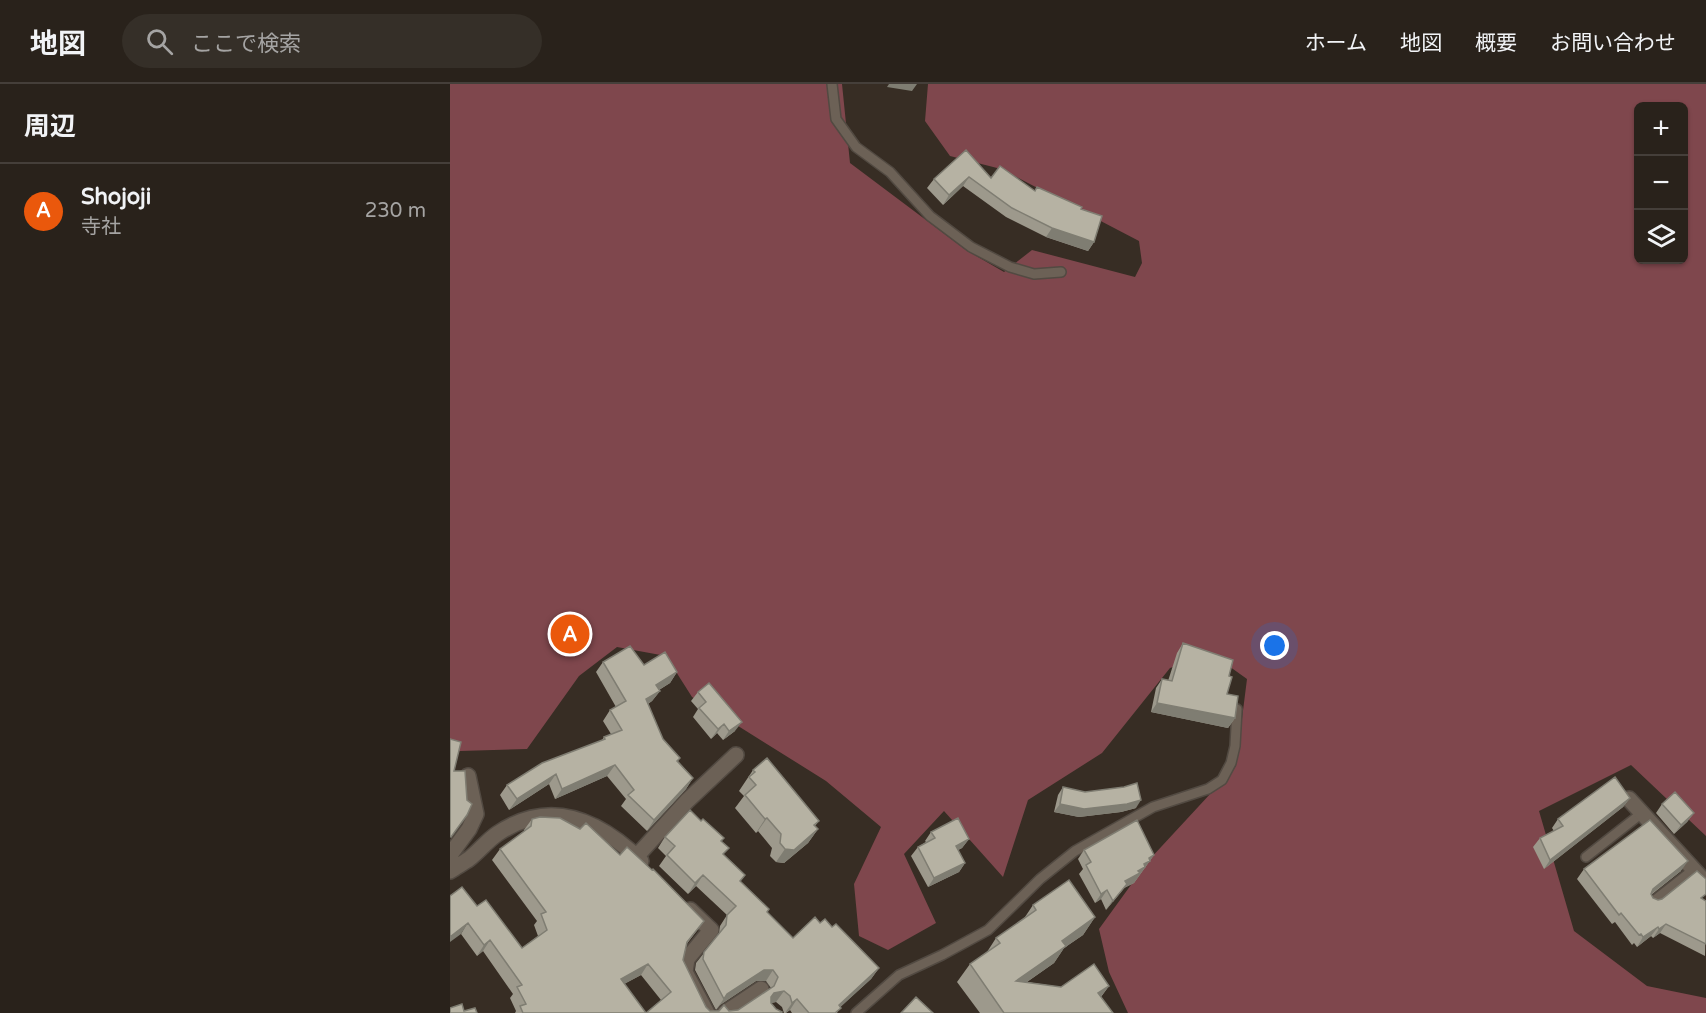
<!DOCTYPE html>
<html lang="ja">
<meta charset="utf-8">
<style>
body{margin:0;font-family:"Varela Round","Noto Sans JP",sans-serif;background:#352f28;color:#f1f3f6}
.controls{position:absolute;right:18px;top:18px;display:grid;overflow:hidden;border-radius:9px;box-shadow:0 2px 4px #0004}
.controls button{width:54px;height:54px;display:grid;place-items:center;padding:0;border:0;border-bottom:2px solid #453f3a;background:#29221b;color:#f1f3f6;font:30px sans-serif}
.you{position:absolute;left:825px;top:562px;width:21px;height:21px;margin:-15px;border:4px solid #fff;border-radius:50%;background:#1a73e8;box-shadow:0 0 0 9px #1a73e833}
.badge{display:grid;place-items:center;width:39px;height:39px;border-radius:50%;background:#ea580c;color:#fff;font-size:20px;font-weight:700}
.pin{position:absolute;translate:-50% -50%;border:3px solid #fff;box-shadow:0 2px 6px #0006}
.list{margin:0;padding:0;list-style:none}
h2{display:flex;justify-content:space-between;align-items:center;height:78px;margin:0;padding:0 24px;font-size:26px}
h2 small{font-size:20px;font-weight:400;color:#a5a4a3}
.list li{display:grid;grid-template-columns:39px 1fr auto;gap:18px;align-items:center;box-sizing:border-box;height:96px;padding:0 24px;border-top:2px solid #453f3a}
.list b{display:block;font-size:22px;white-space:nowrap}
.list p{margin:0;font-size:20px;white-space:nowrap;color:#a5a4a3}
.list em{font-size:20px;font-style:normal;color:#a5a4a3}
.icon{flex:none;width:33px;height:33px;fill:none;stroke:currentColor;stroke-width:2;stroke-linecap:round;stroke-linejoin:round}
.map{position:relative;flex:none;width:1256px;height:929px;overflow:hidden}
header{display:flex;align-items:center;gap:36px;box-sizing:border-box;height:84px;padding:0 30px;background:#29221b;border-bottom:2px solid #453f3a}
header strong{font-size:28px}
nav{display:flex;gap:33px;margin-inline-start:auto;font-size:21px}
.search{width:420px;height:54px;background:#352f28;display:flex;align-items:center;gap:15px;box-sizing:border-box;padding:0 21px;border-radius:33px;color:#a5a4a3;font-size:22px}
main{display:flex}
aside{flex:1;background:#29221b}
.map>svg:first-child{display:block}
.forest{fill:#7f474d;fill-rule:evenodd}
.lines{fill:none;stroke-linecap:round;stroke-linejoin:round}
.lane-casing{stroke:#524a42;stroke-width:12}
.street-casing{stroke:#524a42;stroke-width:18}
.lane{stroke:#6c6156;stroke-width:9}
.street{stroke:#6c6156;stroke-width:15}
.wall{fill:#9d998c;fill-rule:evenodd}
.shaded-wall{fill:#7f7d72}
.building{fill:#b6b2a3;stroke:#7f7d72;stroke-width:1.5;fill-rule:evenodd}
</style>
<header>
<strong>地図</strong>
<div class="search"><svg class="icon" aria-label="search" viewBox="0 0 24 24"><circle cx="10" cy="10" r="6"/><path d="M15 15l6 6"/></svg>ここで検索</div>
<nav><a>ホーム</a><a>地図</a><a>概要</a><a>お問い合わせ</a></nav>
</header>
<main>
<aside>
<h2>周辺<small></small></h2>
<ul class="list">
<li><span class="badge">A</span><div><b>Shojoji</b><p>寺社</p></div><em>230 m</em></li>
</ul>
</aside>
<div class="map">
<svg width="1256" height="929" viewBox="0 0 1256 929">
<rect width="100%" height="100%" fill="#372d24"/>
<path class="forest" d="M0,0h392l8,79 116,87 38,22 28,-22 103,27 7,-14 -3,-22 -138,-72 -51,-13 -25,-35 3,-37h778v752l-75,-71 -92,46 35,120 73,55 59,12v15h-578l-19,-41 -10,-43 50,-69 87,-94 11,-87 -35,-25 -42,14 -68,85 -74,47 -25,77 -59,-66 -40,43 32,69 -48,27 -29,-14 -5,-52 27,-57 -55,-46 -134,-84 -26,-41 -49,-9 -38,29 -52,73 -67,2 -10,3zM1188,22h46v154h-46z"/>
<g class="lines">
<defs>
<path id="lane" d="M382,0l4,35 20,28 34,25 40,44 41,31 39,20 24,7 27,-2
M1136,773l56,-44
M1201,819l42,-33
M406,929l43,-38 43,-20 46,-25 52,-51 35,-28 78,-44 55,-18 14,-9 9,-17 4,-17 2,-37"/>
<path id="street" d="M1179,715l77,84
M0,771l19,-26 7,-15 -8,-38
M186,773l51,-56 49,-46
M0,787c6,-4 13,-8 19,-12 10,-8 18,-18 28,-25 53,-36 102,-14 144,27
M240,826l21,20 -24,29 -2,13 22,41
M275,929l36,-24"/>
</defs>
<use href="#lane" class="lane-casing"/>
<use href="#street" class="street-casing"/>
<use href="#lane" class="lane"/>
<use href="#street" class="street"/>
</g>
<path class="wall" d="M516,66l25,28 43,13 3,-4 44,22 13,33 -6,9 -42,-14 -40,-20 -43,-31 -20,19 -16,-17 7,-9z
M733,559l46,33 -2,18 8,24 -7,10 -77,-16 5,-24 6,-9 6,2 9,-28z
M153,578l41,3 33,7 -7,11 -11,7 1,1 -8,10 -4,3 15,35 17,19 -2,3 15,17 -7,11 -39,42 -26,-25 5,-7 -19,-23 -52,23 -6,-15 -40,26 -9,-15 7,-10 95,-45 2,-3 7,-3 -8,-13 7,-11 6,-3 -20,-35z
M248,608l37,39 -12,9 -6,-7 -6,6 -18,-22 5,-8 -7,-8z
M303,686l66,51 -4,5 3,3 -10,14 -24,20 -8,-1 -6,-6 2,-8 -14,-17 -2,2 -21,-25 9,-12 -5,-5z
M613,703l73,21 -15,4 -42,5 -25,-5 4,-17z
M1180,714l-7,9 -79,62 -11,-22 7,-9 14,-7 -2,-3 6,-9z
M1212,720l32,9 -7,9 -13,12 -18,-21z
M82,735l88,36 84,66 -18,24 -3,15 23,47 4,4 28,-1 33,-22 -5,-7h-10l-36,24 -4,5 -21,-40 1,-7 23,-29 1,-8 7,-11 -31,-29 -8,8 -29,-28 7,-10 -8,-8 7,-11 36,-16 23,17 -3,4 3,13 21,20 -5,7 27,30 26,26 27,-15 12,4 47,41 -8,11 -31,28 -3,6h-45l-2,-3 -4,3h-2l-2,-6 -6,-5 -5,1 5,6 5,4h-266l1,-2 -6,-13 3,-4 -30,-43 -6,5 -16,-22 16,-28 45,42 16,-12 -4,-11 3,-4 -45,-61 8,-11 24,-17v-2zM191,891l20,25 -15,13 -22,-29z
M481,748l38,7 -7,9 -4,2 7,13 -6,9 -31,15 -17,-31 7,-9 8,-5 -1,-1z
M634,766l70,5 -20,28 -10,5 -18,22 -5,-11 -6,4 -16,-29 4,-5 -5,-10z
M1134,785l97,2 -30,24 2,3 5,2h46l2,1 -1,55 -45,-23 -7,5 -2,-2 -14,11 -3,-4 -2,2 -17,-23 -3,2 -35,-45z
M583,821l62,12 -12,18 -19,13 -10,15 -27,19 34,5 48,-1 -8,11 12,16h-133l-23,-31 13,-18 17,-12 9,-14 27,-18z"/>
<path class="shaded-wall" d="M439,0h28l-5,7 -25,-4z
M519,93l-6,9 -20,19 6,-10z
M602,144l42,14 -6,9 -42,-14z
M227,588l-7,11 -21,13 7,-11z
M210,607l-8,10 -14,9 8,-11z
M707,619l78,15 -7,10 -77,-16z
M292,638l-7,9 -12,9 6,-9z
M274,640l-7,9 -6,6 7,-10z
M165,681l-8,11 -52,23 7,-10z
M106,690l-7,10 -40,26 8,-11z
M243,694l-7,11 -39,42 7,-11z
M1180,714l-7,9 -79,62 6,-9z
M691,716l-5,8 -15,4 -42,5 -25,-5 6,-8z
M1244,729l-7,9 -13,12 7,-9z
M317,734l-9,13 -2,2 9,-14z
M368,745l-10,14 -24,20 -8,-1 9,-13z
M519,755l-7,9 -13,7 7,-9z
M704,771l-20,28 -10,5 -18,22 19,-29 24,-23z
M1238,777l-7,10 -35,27 7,-9z
M515,779l-6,9 -31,15 6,-9z
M253,791l-7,11 -8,8 7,-11z
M657,806l-6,9 -6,4 6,-9z
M645,833l-12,18 -19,13 -10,15 -50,35 12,-17 46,-40z
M18,839l-7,11 -11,8v-5z
M1216,840l-6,9 -7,5 6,-9z
M1208,843l-7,9 -14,11 6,-10z
M40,856l-7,11 -6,5 7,-11z
M198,880l-7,11 -28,15 8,-11z
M429,884l-8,11 -37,34 5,-8z
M314,886h9l-7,11h-10l-36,24 -4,5 11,-16z
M659,902l-13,17 2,-10z
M334,907l-8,11 -9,2 7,-11z
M347,915l-7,11 -5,3 7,-10z"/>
<path class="building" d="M516,66l25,28 9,-12 35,25 2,-4 45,20 -1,2 21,7 -8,26 -42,-14 -40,-20 -43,-31 -20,18 -15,-16z
M733,559l50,17 -4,16 3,1 -5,17 11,2 -3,22 -78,-15 5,-24 10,2z
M180,562l14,19 21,-13 12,20 -21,13 4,6 -14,8 17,40 17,19 -3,3 16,17 -39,42 -26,-25 6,-5 -19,-25 -53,24 -6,-15 -39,25 -10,-14 35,-22 63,-24 -1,-2 18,-7 -12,-20 16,-9 -23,-39z
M259,599l33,39 -13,9 -5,-7 -6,5 -19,-21 7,-6 -8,-10z
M0,655l11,3 -7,29h11l2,29 5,4 -5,11 -16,22 -1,-1z
M317,674l52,63 -5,4 4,4 -24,21 -9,-1 -5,-6 1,-9 -14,-16 -2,1 -20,-24 11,-10 -7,-8 6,-5 -2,-2z
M1165,693l15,21 -80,62 -10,-22 23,-12 -5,-7z
M687,699l4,17 -14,4 -43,5 -24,-5 3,-17 22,5 39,-5z
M1225,708l19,21 -13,12 -19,-21z
M240,726l11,11 2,-2 21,19 -3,3 8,7 -6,6 22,21 -5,6 29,28 -2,3 26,26 22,-21 5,6 5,-4 7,8 4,-3 43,44 -40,37 2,3 -6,5h-26l-12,-14 -5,4 -2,-7 -6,-5 -10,2 -3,4v6l5,6 6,3 -2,1h-257l-3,-7 6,-2 -9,-17 5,-2 -32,-45 -6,5 -16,-22 -18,14v-41l12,-9 15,19 9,-6 36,48 25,-18 -6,-16 5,-2 -46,-63 31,-23 1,-7 8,-2 20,1 20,11 6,-6 34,32 7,-8 25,23 1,-1 51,52 -17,21 -4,18 23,47 4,4h9l5,-6 5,6 9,-1 36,-24 4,-9 -5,-7h-9l-37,24 -3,5 -21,-40 1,-7 22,-27 1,-10 9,-9 -33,-31 -8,8 -28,-28 8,-9 -10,-9zM198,880l23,28 -25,21 -25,-34z
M508,734l11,21 -13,7 9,17 -31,15 -16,-31 17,-9 -4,-6z
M687,736l17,35 -5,3 1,3 -6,3 1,3 -7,4 2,2 -15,8 2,3 -14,17 -6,-11 -6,4 -15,-29 5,-3 -7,-12z
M1200,736l38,41 -35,28 -2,5 2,4 5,2 4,-1 35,-28 9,8v15l-5,4 5,3v43l-40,-20 -7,5 -1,-2 -15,10 -2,-3 -2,1 -18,-22 -2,2 -35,-46z
M619,796l26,37 -33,24 4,5 -50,35 45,6 33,-23 15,22 -11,7 15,20h-109l-34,-49 30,-21 -4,-5 40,-28 -3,-5z
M466,913l17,16h-32z
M12,920l2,7 11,-3 2,5h-27v-5z"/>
</svg>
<div class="controls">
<button>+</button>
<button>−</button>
<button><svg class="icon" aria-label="layers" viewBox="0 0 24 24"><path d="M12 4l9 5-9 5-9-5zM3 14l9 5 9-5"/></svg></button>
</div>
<div class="you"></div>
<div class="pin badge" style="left:120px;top:550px">A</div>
</div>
</main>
